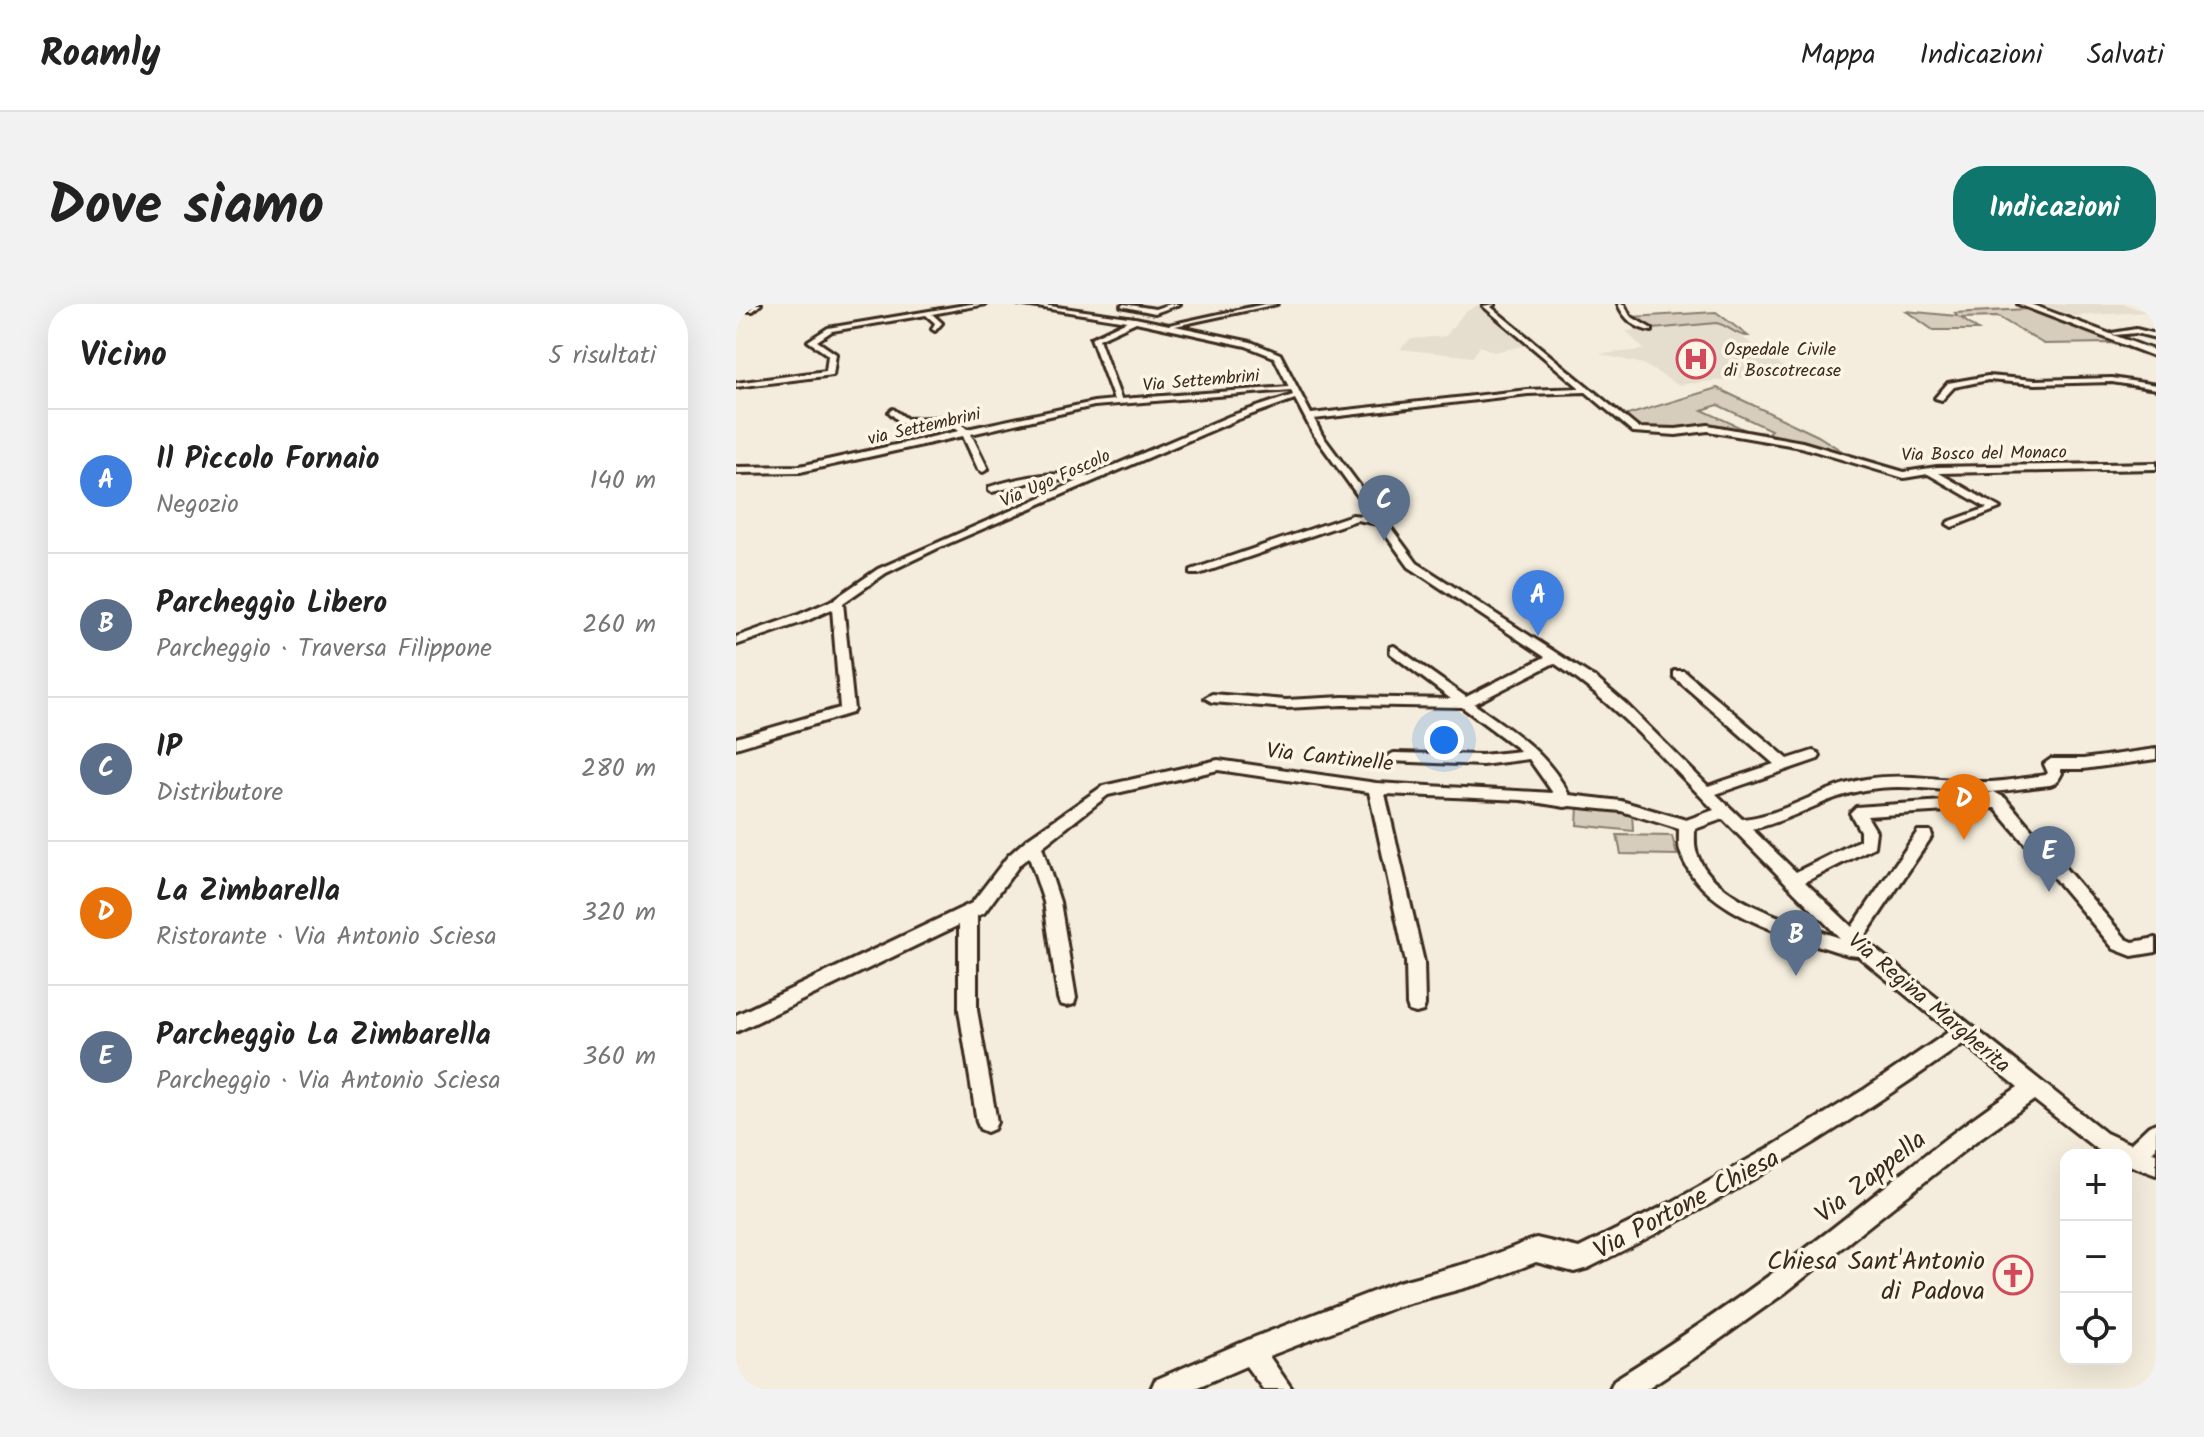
<!DOCTYPE html>
<html lang="it">
<meta charset="utf-8">
<style>
body{margin:0;font-family:Kalam,sans-serif;background:#f2f2f2;color:#222}
.controls{position:absolute;right:24px;bottom:24px;display:grid;overflow:hidden;border-radius:16px;box-shadow:0 8px 32px #0002}
.controls button{width:72px;height:72px;display:grid;place-items:center;padding:0;border:0;border-bottom:2px solid #e0e0e0;background:#fff;color:#222;font:40px sans-serif}
.you{position:absolute;left:708px;top:436px;width:28px;height:28px;margin:-20px;border:6px solid #fff;border-radius:50%;background:#1a73e8;box-shadow:0 0 0 12px #1a73e833}
.badge{display:grid;place-items:center;width:52px;height:52px;border-radius:50%;background:#0f766e;color:#fff;font-size:26px;font-weight:700}
.pin{position:absolute;translate:-50% -66px;filter:drop-shadow(0 2px 4px #0008)}
.pin::after{content:'';position:absolute;top:42px;width:28px;height:24px;background:inherit;clip-path:polygon(0 0,100% 0,50% 100%)}
.list{margin:0;padding:0;list-style:none}
h2{display:flex;justify-content:space-between;align-items:center;height:104px;margin:0;padding:0 32px;font-size:34px}
h2 small{font-size:26px;font-weight:400;color:#767676}
.list li{display:grid;grid-template-columns:52px 1fr auto;gap:24px;align-items:center;box-sizing:border-box;height:144px;padding:0 32px;border-top:2px solid #e0e0e0}
.list b{display:block;font-size:30px;white-space:nowrap}
.list p{margin:0;font-size:26px;white-space:nowrap;color:#767676}
.list em{font-size:26px;font-style:normal;color:#767676}
.icon{flex:none;width:44px;height:44px;fill:none;stroke:currentColor;stroke-width:2;stroke-linecap:round;stroke-linejoin:round}
.map{position:relative;flex:none;width:1420px;height:1085px;overflow:hidden;border-radius:32px}
header{display:flex;align-items:center;gap:48px;box-sizing:border-box;height:112px;padding:0 40px;background:#fff;border-bottom:2px solid #e0e0e0}
header strong{font-size:38px}
nav{display:flex;gap:44px;margin-inline-start:auto;font-size:28px}
.intro{display:flex;align-items:center;justify-content:space-between;box-sizing:border-box;height:192px;padding:0 48px}
h1{margin:0;font-size:56px}
.button{padding:20px 36px;border-radius:32px;background:#0f766e;color:#fff;font-size:28px;font-weight:700}
main{display:flex;gap:48px;padding:0 48px}
aside{flex:1;background:#fff;border-radius:32px;box-shadow:0 8px 32px #0002}
.map>svg:first-child{display:block}
.built{fill:#e5ddce}
.green{fill:#d6cdbd;stroke:#887c6e;stroke-width:2}
.lines{fill:none;stroke-linecap:round;stroke-linejoin:round}
.minor-casing{stroke:#3b2a1e;stroke-width:6}
.highway-casing{stroke:#3b2a1e;stroke-width:6}
.minor{fill:#fcf5e5;fill-rule:evenodd}
.highway{fill:#fcf5e5;fill-rule:evenodd}
.labels{text-anchor:middle;stroke-width:7;stroke-linejoin:round;paint-order:stroke}
.far-poi-label{font-size:18px;fill:#3b2a1e;stroke:#fcf5e5;text-anchor:start}
.far-street-label{font-size:18px;fill:#3b2a1e;stroke:#fcf5e5}
.street-label{font-size:22px;fill:#3b2a1e;stroke:#fcf5e5}
.near-street-label{font-size:26px;fill:#3b2a1e;stroke:#fcf5e5}
.near-poi-label{font-size:26px;fill:#3b2a1e;stroke:#fcf5e5;text-anchor:end}
</style>
<header>
<strong>Roamly</strong>
<nav><a>Mappa</a><a>Indicazioni</a><a>Salvati</a></nav>
</header>
<div class="intro"><h1>Dove siamo</h1><a class="button">Indicazioni</a></div>
<main>
<aside>
<h2>Vicino<small>5 risultati</small></h2>
<ul class="list">
<li><span class="badge" style="background:#3f7fe0">A</span><div><b>Il Piccolo Fornaio</b><p>Negozio</p></div><em>140 m</em></li>
<li><span class="badge" style="background:#5c6f8a">B</span><div><b>Parcheggio Libero</b><p>Parcheggio · Traversa Filippone</p></div><em>260 m</em></li>
<li><span class="badge" style="background:#5c6f8a">C</span><div><b>IP</b><p>Distributore</p></div><em>280 m</em></li>
<li><span class="badge" style="background:#e8710a">D</span><div><b>La Zimbarella</b><p>Ristorante · Via Antonio Sciesa</p></div><em>320 m</em></li>
<li><span class="badge" style="background:#5c6f8a">E</span><div><b>Parcheggio La Zimbarella</b><p>Parcheggio · Via Antonio Sciesa</p></div><em>360 m</em></li>
</ul>
</aside>
<div class="map">
<svg width="1420" height="1085" viewBox="0 0 1420 1085">
<rect width="100%" height="100%" fill="#f4eddd"/>
<filter id="ink" filterUnits="userSpaceOnUse"><feTurbulence type="fractalNoise" baseFrequency=".0125" numOctaves="2"/><feDisplacementMap in="SourceGraphic" scale="16" xChannelSelector="R" yChannelSelector="G"/><feConvolveMatrix kernelMatrix="1 2 1 2 8 2 1 2 1" color-interpolation-filters="sRGB"/></filter>
<g filter="url(#ink)">
<path class="built" d="M1305,0h83l22,8 -72,4z
M742,1l6,1 44,39 -34,7 -14,-6 -7,11 -73,-8 10,-10 36,-3 18,-23z
M980,19l8,1 60,43 -28,9 -78,9 -35,-21 -44,-10 45,-4 -18,-19z"/>
<path class="green" d="M1290,5l130,47v2l-45,-15 -67,1 -46,-27 -37,1 17,12h-45l-27,-19 51,5 -2,-3z
M980,8l32,24c-13,0 -19,-11 -32,-13l-63,6 -22,-12z
M981,84l101,48 35,22 -83,-19 -3,-5 4,-4 -53,-25 -16,5 61,28c-18,-3 -38,-10 -56,-10 -36,-1 -53,10 -86,-11z
M842,502l54,5 1,20 -56,-6z
M881,531l55,1 5,19 -56,-1z"/>
<g class="lines">
<defs>
<path id="minor" d="M18,0h7l-8,7h-4z
M235,0h15l-54,10 10,9 -7,8 -3,-2 3,-6 -9,-8 -94,16 -15,10 19,13 -3,21 -97,12v-4l90,-12 2,-16 -20,-14 20,-13z
M282,0h17l100,14 34,7 96,-21h12l-102,22 76,16 29,12 31,60 217,-24 52,-2 -97,-82 12,-2 -4,3 147,121 38,1 32,-4 94,17 102,30 33,-5 219,-4v6l-217,4 61,35 -48,19 -5,-3 1,-2 39,-14 -59,-34 -24,4 -103,-31 -93,-16 -32,4 -43,-3 -47,-40 -58,2 -214,25 8,16 95,128 181,117 28,24 82,82 66,-22 -100,-87v-6h10l104,88 25,-8 5,2 2,3 -2,3 -102,35 26,25c44,-4 80,-33 124,-40 37,-6 74,1 111,3 23,1 46,-4 68,-7l3,-2 -4,-9 7,-5h32l73,-10v10l-73,10h-23l2,4c-3,6 -5,10 -12,12 -23,2 -45,7 -68,7 -39,0 -79,-10 -118,-2 -39,7 -73,31 -112,39l44,43 64,-32v-9l-10,-18 6,-6 131,-9 2,-5 5,-1 11,6 121,141 7,3 23,-4v14l-24,4 -18,-7 -119,-141 -128,8 9,15 -2,16 -69,35 47,45 66,-96h12l2,4 -2,4 -67,100 243,194 24,11 19,-18 7,-3v25l-4,4 4,1v22l-30,-11v-9h-22l-70,-55 -58,41 -190,151 -91,65 -49,32h-36l4,-9c74,-46 146,-96 215,-149 63,-49 123,-101 189,-144l-54,-44c-120,85 -244,160 -376,225l-14,4 -38,-10 -53,21 -85,23 -129,50 23,33h-29l-17,-23 -53,23h-42l4,-9 95,-41 148,-57 85,-23 53,-21 43,10 93,-46 97,-54 96,-59 85,-58 -92,-75 -10,-1c-55,-18 -146,-40 -167,-101 -3,-7 -2,-17 -2,-25l-58,-18 -51,-5 -5,1 -43,-7 -137,-6 39,168 1,43 -2,6 -7,2 -7,-2 -2,-6 -1,-43 -37,-170 -151,-22 -110,25 -66,52 18,55 16,96 -2,6 -7,2 -7,-2 -2,-6 -14,-96 -15,-45 -9,7 -36,49 -7,3v94l20,112 -3,7 -7,3 -7,-3 -3,-7 -18,-112v-85l-223,107v-17l236,-112 36,-47 19,-17 76,-53 115,-26 158,23 177,10 -24,-34 -47,6 -93,-4 -2,-3 2,-3 5,-2 88,2 39,-4 -59,-44 -119,-2 -57,3 -74,-6 -7,-4 7,-4 74,6 57,-3 108,2 -61,-46v-6l4,-1 72,51 79,-40 -136,-90 -31,-43 -21,-4 -158,54h-8v-4l161,-55 21,2 -59,-82 -19,-36 -59,21 -298,128 -52,25 -43,30 11,107 -2,3 -116,35v-10l104,-30 -8,-99 -26,12 -70,24v-8l62,-22 35,-15 45,-31 200,-88 -38,-1 -48,12 -3,-1v-4c33,-10 64,-17 98,-10l143,-61 63,-21 -2,-5 -197,16 -123,28 17,35 -5,3 -5,-3 -15,-33 -163,36 -64,1v-6l64,-1 159,-35 -11,-9 -46,2 -13,-12 4,-3 14,10 46,-2 14,12 127,-27 20,-2 -23,-62 36,-17zM400,18l110,24 28,11 15,30 -168,12 -22,-60zM818,359c61,40 109,95 160,147l-28,10 -65,-19 -52,-6c-22,-43 -57,-64 -95,-91zM987,515l117,119c-43,-15 -126,-36 -143,-84 -3,-7 -2,-17 -2,-25z
M434,0h10l-25,9 -34,-7 3,-2 31,5z
M882,0h6l6,12 22,13v2c-16,-2 -28,-12 -34,-27z
M1414,0h6v3z
M1400,25l20,5v4l-20,-5 -21,2 -3,-2z
M1252,72l47,4 77,-2 44,7v4l-44,-7 -77,2 -47,-4 -34,7 -12,13 -7,-2 13,-15z"/>
<path id="highway" d="M1282,0h12l126,47v6z"/>
</defs>
<use href="#minor" class="minor-casing"/>
<use href="#highway" class="highway-casing"/>
<use href="#minor" class="minor"/>
<use href="#highway" class="highway"/>
</g>
</g>
<defs>
<symbol id="hospital-ring" viewBox="-11 -11 22 22"><circle r="9.5" fill="#fcf5e5" stroke="#d1495b" stroke-width="1.5"/><path d="M-5-5h3v3.5h4V-5h3V5h-3V1.5h-4V5h-3Z" fill="#d1495b"/></symbol>
<symbol id="church-ring" viewBox="-11 -11 22 22"><circle r="9.5" fill="#fcf5e5" stroke="#d1495b" stroke-width="1.5"/><path d="M-1.2-6h2.4v3.5h3.3v2.4h-3.3V6h-2.4V-.1h-3.3v-2.4h3.3Z" fill="#d1495b"/></symbol>
</defs>
<g fill-rule="evenodd">
<use href="#hospital-ring" x="938" y="33" width="44" height="44"/>
<use href="#church-ring" x="1255" y="949" width="44" height="44"/>
</g>
<g class="labels">
<g class="far-poi-label">
<text x="988" y="51">Ospedale Civile<tspan x="988" dy="21">di Boscotrecase</tspan></text>
</g>
<g class="far-street-label">
<text transform="translate(465 76) rotate(-5)" y="6">Via Settembrini</text>
<text transform="translate(188 122) rotate(-13)" y="6">via Settembrini</text>
<text transform="translate(1248 149) rotate(-1)" y="6">Via Bosco del Monaco</text>
<text transform="translate(319 174) rotate(-24)" y="6">Via Ugo Foscolo</text>
</g>
<g class="street-label">
<text transform="translate(594 452) rotate(6)" y="8">Via Cantinelle</text>
<text transform="translate(1194 698) rotate(40)" y="8">Via Regina Margherita</text>
</g>
<g class="near-street-label">
<text transform="translate(1134 872) rotate(-38)" y="9">Via Zappella</text>
<text transform="translate(950 899) rotate(-28)" y="9">Via Portone Chiesa</text>
</g>
<g class="near-poi-label">
<text x="1249" y="965">Chiesa Sant'Antonio<tspan x="1249" dy="30">di Padova</tspan></text>
</g>
</g>
</svg>
<div class="controls">
<button>+</button>
<button>−</button>
<button><svg class="icon" aria-label="locate" viewBox="0 0 24 24"><circle cx="12" cy="12" r="6"/><path d="M12 2v4M12 18v4M2 12h4M18 12h4"/></svg></button>
</div>
<div class="you"></div>
<div class="pin badge" style="left:802px;top:332px;background:#3f7fe0">A</div>
<div class="pin badge" style="left:1060px;top:672px;background:#5c6f8a">B</div>
<div class="pin badge" style="left:648px;top:237px;background:#5c6f8a">C</div>
<div class="pin badge" style="left:1228px;top:536px;background:#e8710a">D</div>
<div class="pin badge" style="left:1313px;top:588px;background:#5c6f8a">E</div>
</div>
</main>
